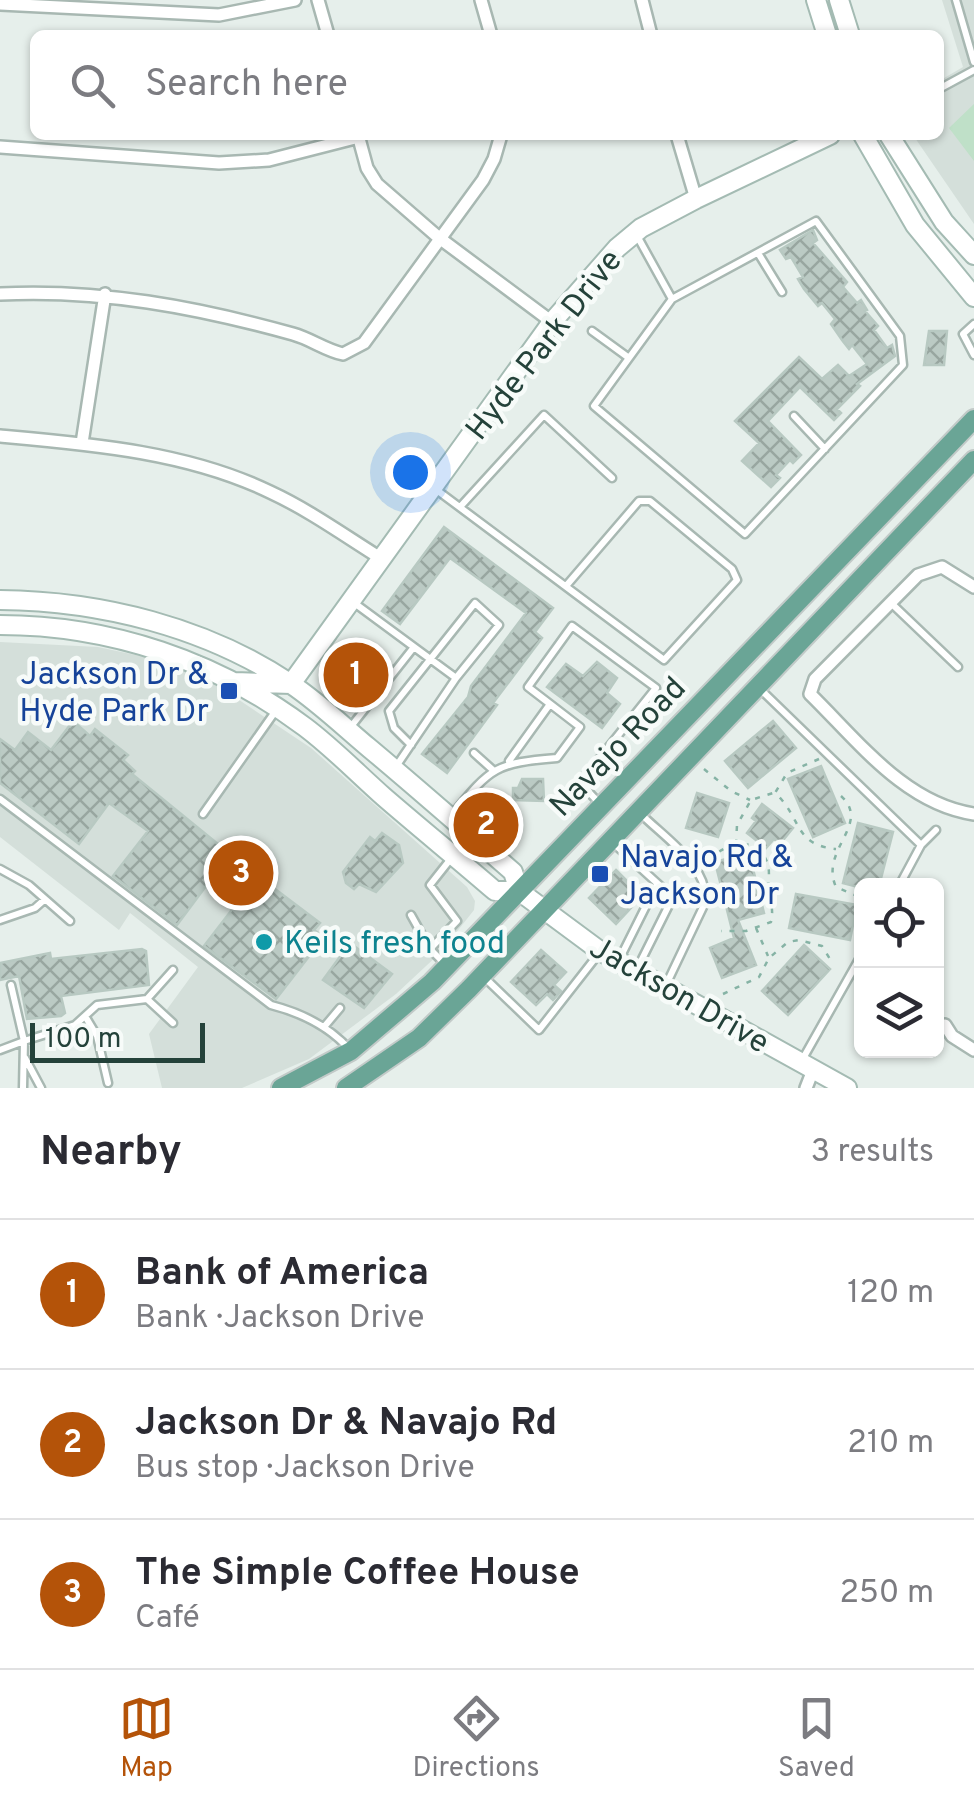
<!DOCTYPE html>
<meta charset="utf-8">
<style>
body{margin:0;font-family:Overpass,sans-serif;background:#f2f2f3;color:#2b2b33}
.controls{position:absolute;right:30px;bottom:30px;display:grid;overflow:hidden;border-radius:15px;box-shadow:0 2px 8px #0004}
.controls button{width:90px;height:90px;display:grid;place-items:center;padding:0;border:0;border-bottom:2px solid #e1e1e2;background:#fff;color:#2b2b33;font:50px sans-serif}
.scale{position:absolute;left:30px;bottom:25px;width:175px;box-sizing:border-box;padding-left:10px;border:5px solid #24423a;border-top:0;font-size:28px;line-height:35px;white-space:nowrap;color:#24423a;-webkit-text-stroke:8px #f7fbf9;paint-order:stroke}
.you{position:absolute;left:410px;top:472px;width:35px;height:35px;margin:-25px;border:8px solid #fff;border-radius:50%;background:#1a73e8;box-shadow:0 0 0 15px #1a73e833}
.badge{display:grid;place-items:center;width:65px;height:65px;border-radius:50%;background:#b45309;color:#fff;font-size:32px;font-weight:700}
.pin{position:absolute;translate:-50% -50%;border:5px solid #fff;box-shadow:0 2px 10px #0006}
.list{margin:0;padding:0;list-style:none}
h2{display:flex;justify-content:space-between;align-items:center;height:130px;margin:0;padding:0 40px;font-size:42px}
h2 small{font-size:32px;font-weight:400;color:#7c7c81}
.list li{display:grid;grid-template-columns:65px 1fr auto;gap:30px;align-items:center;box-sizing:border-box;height:150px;padding:0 40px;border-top:2px solid #e1e1e2}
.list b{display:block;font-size:38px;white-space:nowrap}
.list p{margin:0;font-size:32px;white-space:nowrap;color:#7c7c81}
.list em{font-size:32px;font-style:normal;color:#7c7c81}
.icon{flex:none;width:55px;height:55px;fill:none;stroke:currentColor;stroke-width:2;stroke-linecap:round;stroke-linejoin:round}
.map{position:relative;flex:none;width:974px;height:1088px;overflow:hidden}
.search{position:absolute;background:#fff;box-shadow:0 2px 8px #0004;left:30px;right:30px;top:30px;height:110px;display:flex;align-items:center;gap:25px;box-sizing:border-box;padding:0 35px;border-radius:15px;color:#7c7c81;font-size:38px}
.sheet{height:580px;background:#fff}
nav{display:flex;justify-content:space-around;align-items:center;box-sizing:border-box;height:140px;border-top:2px solid #e1e1e2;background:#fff;font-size:28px;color:#7c7c81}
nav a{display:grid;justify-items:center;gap:5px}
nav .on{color:#b45309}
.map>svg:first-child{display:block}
.built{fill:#d4dfda}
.grass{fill:#bfe0c8}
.building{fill:url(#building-cross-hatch);stroke:#b8c9c2;stroke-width:2.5}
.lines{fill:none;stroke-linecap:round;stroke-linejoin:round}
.lane-casing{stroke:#a8b8b2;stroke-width:11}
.street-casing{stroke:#a8b8b2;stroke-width:16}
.secondary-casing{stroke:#a4bbb3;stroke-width:22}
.primary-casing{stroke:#c2cac8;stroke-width:22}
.path{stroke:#86b3a5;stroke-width:2.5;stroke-dasharray:5 8;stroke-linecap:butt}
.lane{stroke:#fff;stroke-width:6}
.street{stroke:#fff;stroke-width:11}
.secondary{stroke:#fff;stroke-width:18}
.primary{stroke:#6aa596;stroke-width:18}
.transit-dot{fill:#1a4fb4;stroke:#f7fbf9;stroke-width:4}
.culture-dot{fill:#0f9aa8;stroke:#f7fbf9;stroke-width:4}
.labels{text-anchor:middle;stroke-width:9;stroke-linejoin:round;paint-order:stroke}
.street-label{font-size:32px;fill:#24423a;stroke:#f7fbf9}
.transit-label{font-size:32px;fill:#164399;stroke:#f7fbf9;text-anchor:end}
.culture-label{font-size:32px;fill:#0d838f;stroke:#f7fbf9;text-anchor:start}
</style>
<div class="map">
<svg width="974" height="1088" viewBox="0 0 974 1088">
<defs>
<pattern id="building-cross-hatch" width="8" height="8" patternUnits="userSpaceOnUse" patternTransform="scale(2.5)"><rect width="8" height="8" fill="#bbcac4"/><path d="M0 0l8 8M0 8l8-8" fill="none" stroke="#98a6a0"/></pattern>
</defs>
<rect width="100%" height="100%" fill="#e6efeb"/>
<path class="built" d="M942,0h32v224l-61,-89h26v-54l24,-14z
M0,642l98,5 61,13 62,28 90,60 156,139 8,14 -1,9 -34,43 -44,41 -87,65 -67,29h-80l-13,-54 49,-67 -68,-54 -11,17 -119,-93z"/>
<path class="grass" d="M974,104v57l-25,-33z"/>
<path class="building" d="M813,230l4,10 -4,3 34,39 -4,5 14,16 4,-3 6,10 -2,1 13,15 -4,4 13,18 5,-3 3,11 -38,28 3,2 -23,23 4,4 -7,7 -34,-33 -32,34 33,34 -8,8 -3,-3 -14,15 4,3 -9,9 -29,-26 17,-18 -24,-22 64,-64 23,22 16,-14 11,11 18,-12 -15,-19 -3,4 -7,-9 -11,-16 4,-5 -13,-16 -4,3 -14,-17 -6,-10 5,-2 -12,-20 -5,2 -6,-9z
M929,331h18l-3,34h-20z
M444,527l109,81 -18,24 7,6 -49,65 4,2 -50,68 -25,-19 46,-57 3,-11 55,-73 -76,-55 -50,66 -18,-13z
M360,640l31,25 -33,41 -31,-24z
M597,662l20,16 -10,15 13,11 -18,24 -55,-41 19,-23 17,12z
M73,721l17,15 5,-7 33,26 -5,5 12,11 -3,3 92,75 -3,4 7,5 -3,4 37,27 5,-6 53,40 -6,7 10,7 -48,62 -72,-53 30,-39 -28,-21 -29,39 -64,-49 35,-45 -39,-28 -30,41 -79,-61v-44l15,11 13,-18 23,18z
M773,721l23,27 -48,40 -23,-27z
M821,766l24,57 -32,14 -25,-58z
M522,779h21l1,22 -31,-1v-12h5z
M697,793l32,10 -11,34 -32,-9z
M762,804l31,24 -13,16 -6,-5 -8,9 -19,-15 9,-12 -4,-3z
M858,823l35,9 -14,54 -17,2 -19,-5z
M382,833l17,12 4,18 -27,29 -17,-8 -5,5 -8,-6 -3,-11 27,-35 5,4z
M749,853l15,60 -26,7 18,45 -34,13 -12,-30 24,-10 -19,-76z
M616,870l26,26 -26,28 -27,-26z
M796,894l61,11 -7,35 -61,-12z
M350,943l42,31 -28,34 -41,-28z
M804,945l26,24 -42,46 -26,-24z
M142,949l4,2 3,34 -88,11 4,17 -4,3 -34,3 -8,-43 -19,4v-17l50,-10 1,6z
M541,950l25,22 -12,13 7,6 -8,9 -6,-6 -11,11 -25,-23z"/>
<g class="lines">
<defs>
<path id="lane" d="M956,0l18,62
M939,89l35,-19
M636,234l36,65 -78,107 151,128 158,-169 -3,-29 -84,-115 -144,78
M758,253l24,39
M974,324l-11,10 11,21
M592,331l37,27
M794,416l31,33
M434,488l230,172 73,-80 -5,-11 -82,-68h-11l-73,85
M460,507l84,-92 68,63
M353,602l103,76 43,-53 -24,-22 -86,108 5,17 17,17
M891,603l67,64
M760,689l161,156 -22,41
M349,729l65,-82
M474,753l20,18
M509,761l41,-57
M395,768l61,-90
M0,799l271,206c31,8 58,21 79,45
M203,814l74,-105
M453,814c38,-47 43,-51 104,-56l23,-31 -52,-40 44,-61 84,62 -73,91 2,9 16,17
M642,815c23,23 68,52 63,88l-40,84
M611,841l57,52 1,12 -33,66
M921,845l15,-15
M0,869l29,16 41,36
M411,915l19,34
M0,920l35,-12 9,-8
M620,958l37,-74
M445,964l-15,-15 27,-28 -27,-36 23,-29
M485,978l54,52 61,-78
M147,999l26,24
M85,1016l12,20 11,47
M324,1027l16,-19
M0,1050l24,-9 -13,-56
M25,1058l16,30
M801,1062l61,-108
M23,1088l1,-47 51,-16 22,-20 50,-6 26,-29"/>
<path id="street" d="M318,0l10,35
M481,0l10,35
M642,0l9,35
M0,4l219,11 76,-15
M358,135l9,33 10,16 61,53 114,85
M677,135l19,64
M0,147l219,16 50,-3 90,-23
M0,294c100,-5 196,13 293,40 18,5 32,16 50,20l21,-11 119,-163 11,-21 7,-24
M0,436c90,8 188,16 270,56 39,18 75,44 112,67
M82,443l23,-149
M974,587l-32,-20 -24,8 -103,104 -5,15c48,47 95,110 164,120
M945,1025l7,11 22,14
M806,1088l7,-18"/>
<path id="secondary" d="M816,0l11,35
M839,0l11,35
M863,135l52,90 59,72
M889,135l55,87 30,33
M0,600c101,1 206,27 291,84 27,18 52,42 77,63 49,41 97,83 145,125l6,19 81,60 247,137
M0,625c110,0 217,36 305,102 28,21 53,47 79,70 37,32 74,62 111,94h24
M235,682l56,2 261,-362 65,-74 24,-20 55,-29 134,-64"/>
<path id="primary" d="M281,1088l70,-37 81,-69 542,-563
M346,1088l73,-50 50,-49 505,-529"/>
</defs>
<use href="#lane" class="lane-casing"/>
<use href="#street" class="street-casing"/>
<use href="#secondary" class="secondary-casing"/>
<use href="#primary" class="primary-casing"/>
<path class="path" d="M819,759l-32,14 -12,20c27,24 18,52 61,56
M704,769l27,22 19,9
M841,796c31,28 -22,54 -5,91l26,11
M736,844l1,-19 14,-25 22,-7
M709,860c17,-18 50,-26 59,5 2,8 0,16 1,24 1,13 5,20 2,33l-25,9h-25
M756,928l12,28
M723,994l36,-17 10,-19 19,-16 11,-2 23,6 11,18"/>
<use href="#lane" class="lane"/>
<use href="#street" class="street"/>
<use href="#secondary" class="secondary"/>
<use href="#primary" class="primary"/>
</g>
<g class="transit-dot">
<rect x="219" y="681" width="20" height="20" rx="5"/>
<rect x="590" y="864" width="20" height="20" rx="5"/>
</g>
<circle class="culture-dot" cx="264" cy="942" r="10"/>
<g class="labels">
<g class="street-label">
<text transform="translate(543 344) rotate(-52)" y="11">Hyde Park Drive</text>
<text transform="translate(617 746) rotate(-46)" y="11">Navajo Road</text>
<text transform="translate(680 994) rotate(30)" y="11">Jackson Drive</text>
</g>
<g class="transit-label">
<text x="209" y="684">Jackson Dr &amp;<tspan x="209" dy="37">Hyde Park Dr</tspan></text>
<text x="620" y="867" text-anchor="start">Navajo Rd &amp;<tspan x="620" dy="37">Jackson Dr</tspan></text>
</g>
<g class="culture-label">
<text x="284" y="953">Keils fresh food</text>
</g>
</g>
</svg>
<div class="controls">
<button><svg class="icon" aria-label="locate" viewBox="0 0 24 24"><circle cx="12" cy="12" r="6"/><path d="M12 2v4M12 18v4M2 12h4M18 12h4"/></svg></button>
<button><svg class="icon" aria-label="layers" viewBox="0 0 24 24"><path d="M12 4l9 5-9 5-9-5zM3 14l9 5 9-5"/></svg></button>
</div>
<div class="scale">100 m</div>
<div class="you"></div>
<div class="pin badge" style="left:356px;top:675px">1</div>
<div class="pin badge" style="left:486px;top:825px">2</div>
<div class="pin badge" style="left:241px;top:873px">3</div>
<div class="search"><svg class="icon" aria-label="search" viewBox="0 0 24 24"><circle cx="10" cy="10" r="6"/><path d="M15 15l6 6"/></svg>Search here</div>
</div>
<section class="sheet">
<h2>Nearby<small>3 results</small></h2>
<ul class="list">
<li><span class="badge">1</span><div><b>Bank of America</b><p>Bank · Jackson Drive</p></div><em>120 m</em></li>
<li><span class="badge">2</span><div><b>Jackson Dr &amp; Navajo Rd</b><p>Bus stop · Jackson Drive</p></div><em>210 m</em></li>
<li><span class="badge">3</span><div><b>The Simple Coffee House</b><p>Café</p></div><em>250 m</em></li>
</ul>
</section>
<nav>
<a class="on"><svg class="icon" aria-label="map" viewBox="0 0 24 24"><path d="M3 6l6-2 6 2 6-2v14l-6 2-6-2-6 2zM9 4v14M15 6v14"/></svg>Map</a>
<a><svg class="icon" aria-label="directions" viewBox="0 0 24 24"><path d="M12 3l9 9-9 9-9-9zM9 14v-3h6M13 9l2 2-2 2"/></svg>Directions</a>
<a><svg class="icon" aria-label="saved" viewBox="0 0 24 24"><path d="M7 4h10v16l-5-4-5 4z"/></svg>Saved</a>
</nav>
